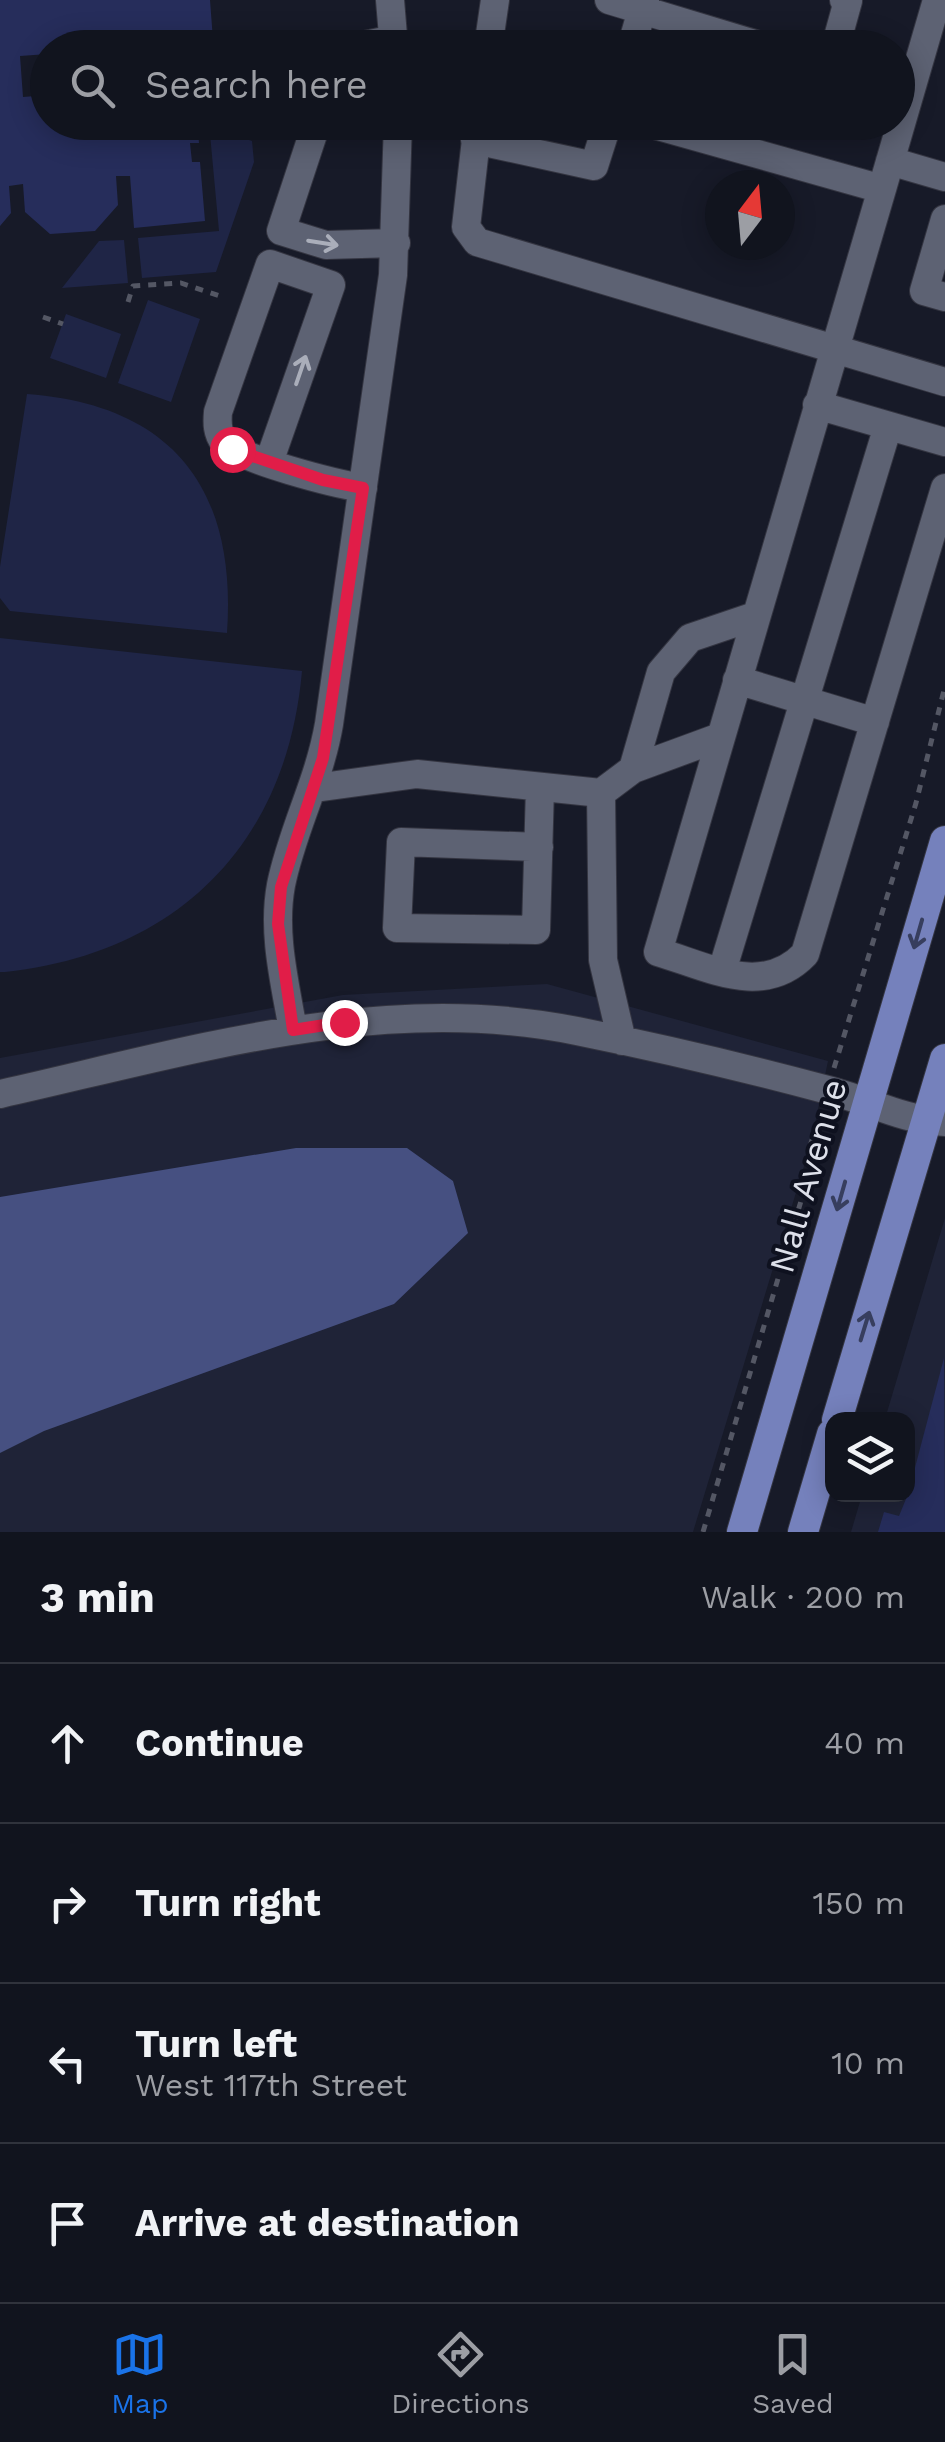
<!DOCTYPE html>
<meta charset="utf-8">
<style>
body{margin:0;font-family:"Work Sans",sans-serif;background:#1a1d27;color:#f1f3f6}
.controls{position:absolute;right:30px;bottom:30px;display:grid;overflow:hidden;border-radius:20px;box-shadow:0 5px 25px #0003}
.controls button{width:90px;height:90px;display:grid;place-items:center;padding:0;border:0;border-bottom:2px solid #30333c;background:#11141e;color:#f1f3f6;font:50px sans-serif}
.compass{position:absolute;left:705px;top:170px;width:90px;height:90px;border-radius:50%;background:#11141e;box-shadow:0 5px 25px #0003;rotate:16deg}
.stop{position:absolute;width:30px;height:30px;margin:-22px;border:8px solid #e11d48;border-radius:50%;background:#fff}
.stop.end{background:#e11d48;border-color:#fff;box-shadow:0 2px 10px #0008}
.list{margin:0;padding:0;list-style:none}
h2{display:flex;justify-content:space-between;align-items:center;height:130px;margin:0;padding:0 40px;font-size:42px}
h2 small{font-size:32px;font-weight:400;color:#9c9ea4}
.list li{display:grid;grid-template-columns:65px 1fr auto;gap:30px;align-items:center;box-sizing:border-box;height:160px;padding:0 40px;border-top:2px solid #30333c}
.list b{display:block;font-size:38px;white-space:nowrap}
.list p{margin:0;font-size:32px;white-space:nowrap;color:#9c9ea4}
.list em{font-size:32px;font-style:normal;color:#9c9ea4}
.icon{flex:none;width:55px;height:55px;fill:none;stroke:currentColor;stroke-width:2;stroke-linecap:round;stroke-linejoin:round}
.map{position:relative;flex:none;width:945px;height:1532px;overflow:hidden}
.search{position:absolute;background:#11141e;box-shadow:0 5px 25px #0003;left:30px;right:30px;top:30px;height:110px;display:flex;align-items:center;gap:25px;box-sizing:border-box;padding:0 35px;border-radius:55px;color:#9c9ea4;font-size:38px}
.sheet{height:770px;background:#11141e}
nav{display:flex;justify-content:space-around;align-items:center;box-sizing:border-box;height:140px;border-top:2px solid #30333c;background:#11141e;font-size:28px;color:#9c9ea4}
nav a{display:grid;justify-items:center;gap:5px}
nav .on{color:#1a73e8}
.map>svg:first-child{display:block}
.built{fill:#1f2337}
.green{fill:#1f2546}
.water{fill:#465081}
.building{fill:#262d5b}
.lines{fill:none;stroke-linecap:round;stroke-linejoin:round}
.minor-casing{stroke:#343541;stroke-width:30}
.major-casing{stroke:#343541;stroke-width:32}
.path{stroke:#545764;stroke-width:5;stroke-dasharray:8 8;stroke-linecap:butt}
.minor{stroke:#5d6273;stroke-width:28}
.major{stroke:#7581bc;stroke-width:30}
.oneway{stroke:#aaaeba}
.oneway2{stroke:#373e5e}
.route{stroke:#e11d48;stroke-width:12}
.labels{text-anchor:middle;stroke-width:8;stroke-linejoin:round;paint-order:stroke}
.street-label{font-size:35px;fill:#dde0ea;stroke:#0e111f}
</style>
<div class="map">
<svg width="945" height="1532" viewBox="0 0 945 1532">
<rect width="100%" height="100%" fill="#171a28"/>
<path class="built" d="M547,984l281,77 -17,82 -118,389h-693v-474l343,-63z
M945,1218v314h-94l11,-37 46,-1v-74l-23,-1z"/>
<path class="green" d="M214,128l38,13 2,21 -38,110 -74,6 -4,-40 81,-7 -9,-97z
M124,240l4,43 -66,5 37,-47z
M148,300l52,19 -29,83 -53,-19z
M66,314l55,20 -15,44 -56,-20z
M27,394c147,11 210,96 200,239l-217,-22 -10,-13v-31z
M0,638l302,33c-15,173 -125,283 -297,301h-5z"/>
<path class="water" d="M296,1148h111l46,33 15,52 -74,71 -350,127 -44,22v-256z"/>
<path class="building" d="M0,0h210l3,40 -165,8v6l-28,2 3,41 25,-2v27h149l2,21h-9l2,19h8l5,59 -71,7 -4,-52h-14l2,29 -23,26 -45,3 -25,-22 -2,-28 -14,2 2,27 -11,13z
M944,1358l1,174h-67l6,-20 15,4 9,-22z"/>
<g class="lines">
<defs>
<path id="minor" d="M390,0l4,48
M609,0l159,48
M351,48l43,-9
M488,48l7,-48
M631,48l14,-48
M835,48l13,-47 -4,-1
M301,122l14,6 -34,103 45,14 70,-2
M478,122l-12,105 11,15 468,140
M644,122l238,67 -224,763c51,15 105,46 147,2l140,-466
M475,140l119,26 14,-44
M890,161l55,16
M882,189l55,-189
M945,219l-21,72 21,6
M817,405l128,37
M269,462l62,-177 -61,-21 -52,148c-1,11 -1,21 6,30 16,18 113,42 139,46
M737,680l138,42
M633,769l87,-32
M315,788l102,-14 184,19 32,-24 28,-97 29,-34 65,-22
M601,793l2,167 19,81
M539,847l-138,-5 -4,86 139,2 4,-143
M722,971l166,-545
M293,1030c-8,-47 -21,-97 -12,-145 11,-55 38,-103 48,-161l64,-449 5,-153
M0,1094c188,-42 382,-103 577,-63 84,17 169,37 251,59 39,10 77,31 117,32"/>
<path id="major" d="M837,1420l108,-361
M742,1532l203,-691
M803,1532l29,-98"/>
</defs>
<use href="#minor" class="minor-casing"/>
<use href="#major" class="major-casing"/>
<path class="path" d="M128,302l5,-16 48,-3 42,14
M43,317l20,7
M834,1068l82,-265 29,-117
M703,1532l106,-358 2,-31 10,-31"/>
<use href="#minor" class="minor"/>
<use href="#major" class="major"/>
</g>
<defs><path id="oneway-shaft" d="M-6 0H5M1.5-3L5.5 0L1.5 3" fill="none" stroke-width="1.6" stroke-linecap="round" stroke-linejoin="round" transform="scale(2.5)"/></defs>
<g class="oneway">
<use href="#oneway-shaft" transform="translate(323 243) rotate(9)"/>
<use href="#oneway-shaft" transform="translate(301 370) rotate(-71)"/>
</g>
<g class="oneway2">
<use href="#oneway-shaft" transform="translate(918 934) rotate(106)"/>
<use href="#oneway-shaft" transform="translate(841 1196) rotate(106)"/>
<use href="#oneway-shaft" transform="translate(865 1326) rotate(-73)"/>
</g>
<g class="lines">
<path class="route" d="M232,449l91,31 40,8 -40,270 -42,129 -3,37 15,106 51,-8"/>
</g>
<g class="labels">
<g class="street-label">
<text transform="translate(808 1176) rotate(-74)" y="12">Nall Avenue</text>
</g>
</g>
</svg>
<div class="controls">
<button><svg class="icon" aria-label="layers" viewBox="0 0 24 24"><path d="M12 4l9 5-9 5-9-5zM3 14l9 5 9-5"/></svg></button>
</div>
<svg class="compass" viewBox="-18 -18 36 36"><path d="M0-13l5 13h-10z" fill="#e53935"/><path d="M0 13l5-13h-10z" fill="#9c9ea4"/></svg>
<div class="stop" style="left:232px;top:449px"></div>
<div class="stop end" style="left:344px;top:1022px"></div>
<div class="search"><svg class="icon" aria-label="search" viewBox="0 0 24 24"><circle cx="10" cy="10" r="6"/><path d="M15 15l6 6"/></svg>Search here</div>
</div>
<section class="sheet">
<h2>3 min<small>Walk · 200 m</small></h2>
<ul class="list">
<li><svg class="icon" aria-label="ahead" viewBox="0 0 24 24"><path d="M12 20V5M6 11l6-6 6 6"/></svg><div><b>Continue</b></div><em>40 m</em></li>
<li><svg class="icon" aria-label="right" viewBox="0 0 24 24"><path d="M7 20v-9h11M14 6l5 5-5 5"/></svg><div><b>Turn right</b></div><em>150 m</em></li>
<li><svg class="icon" aria-label="left" viewBox="0 0 24 24"><path d="M17 20v-9H6M10 6l-5 5 5 5"/></svg><div><b>Turn left</b><p>West 117th Street</p></div><em>10 m</em></li>
<li><svg class="icon" aria-label="arrive" viewBox="0 0 24 24"><path d="M6 21V4h12l-3 4 3 4H6"/></svg><div><b>Arrive at destination</b></div></li>
</ul>
</section>
<nav>
<a class="on"><svg class="icon" aria-label="map" viewBox="0 0 24 24"><path d="M3 6l6-2 6 2 6-2v14l-6 2-6-2-6 2zM9 4v14M15 6v14"/></svg>Map</a>
<a><svg class="icon" aria-label="directions" viewBox="0 0 24 24"><path d="M12 3l9 9-9 9-9-9zM9 14v-3h6M13 9l2 2-2 2"/></svg>Directions</a>
<a><svg class="icon" aria-label="saved" viewBox="0 0 24 24"><path d="M7 4h10v16l-5-4-5 4z"/></svg>Saved</a>
</nav>
